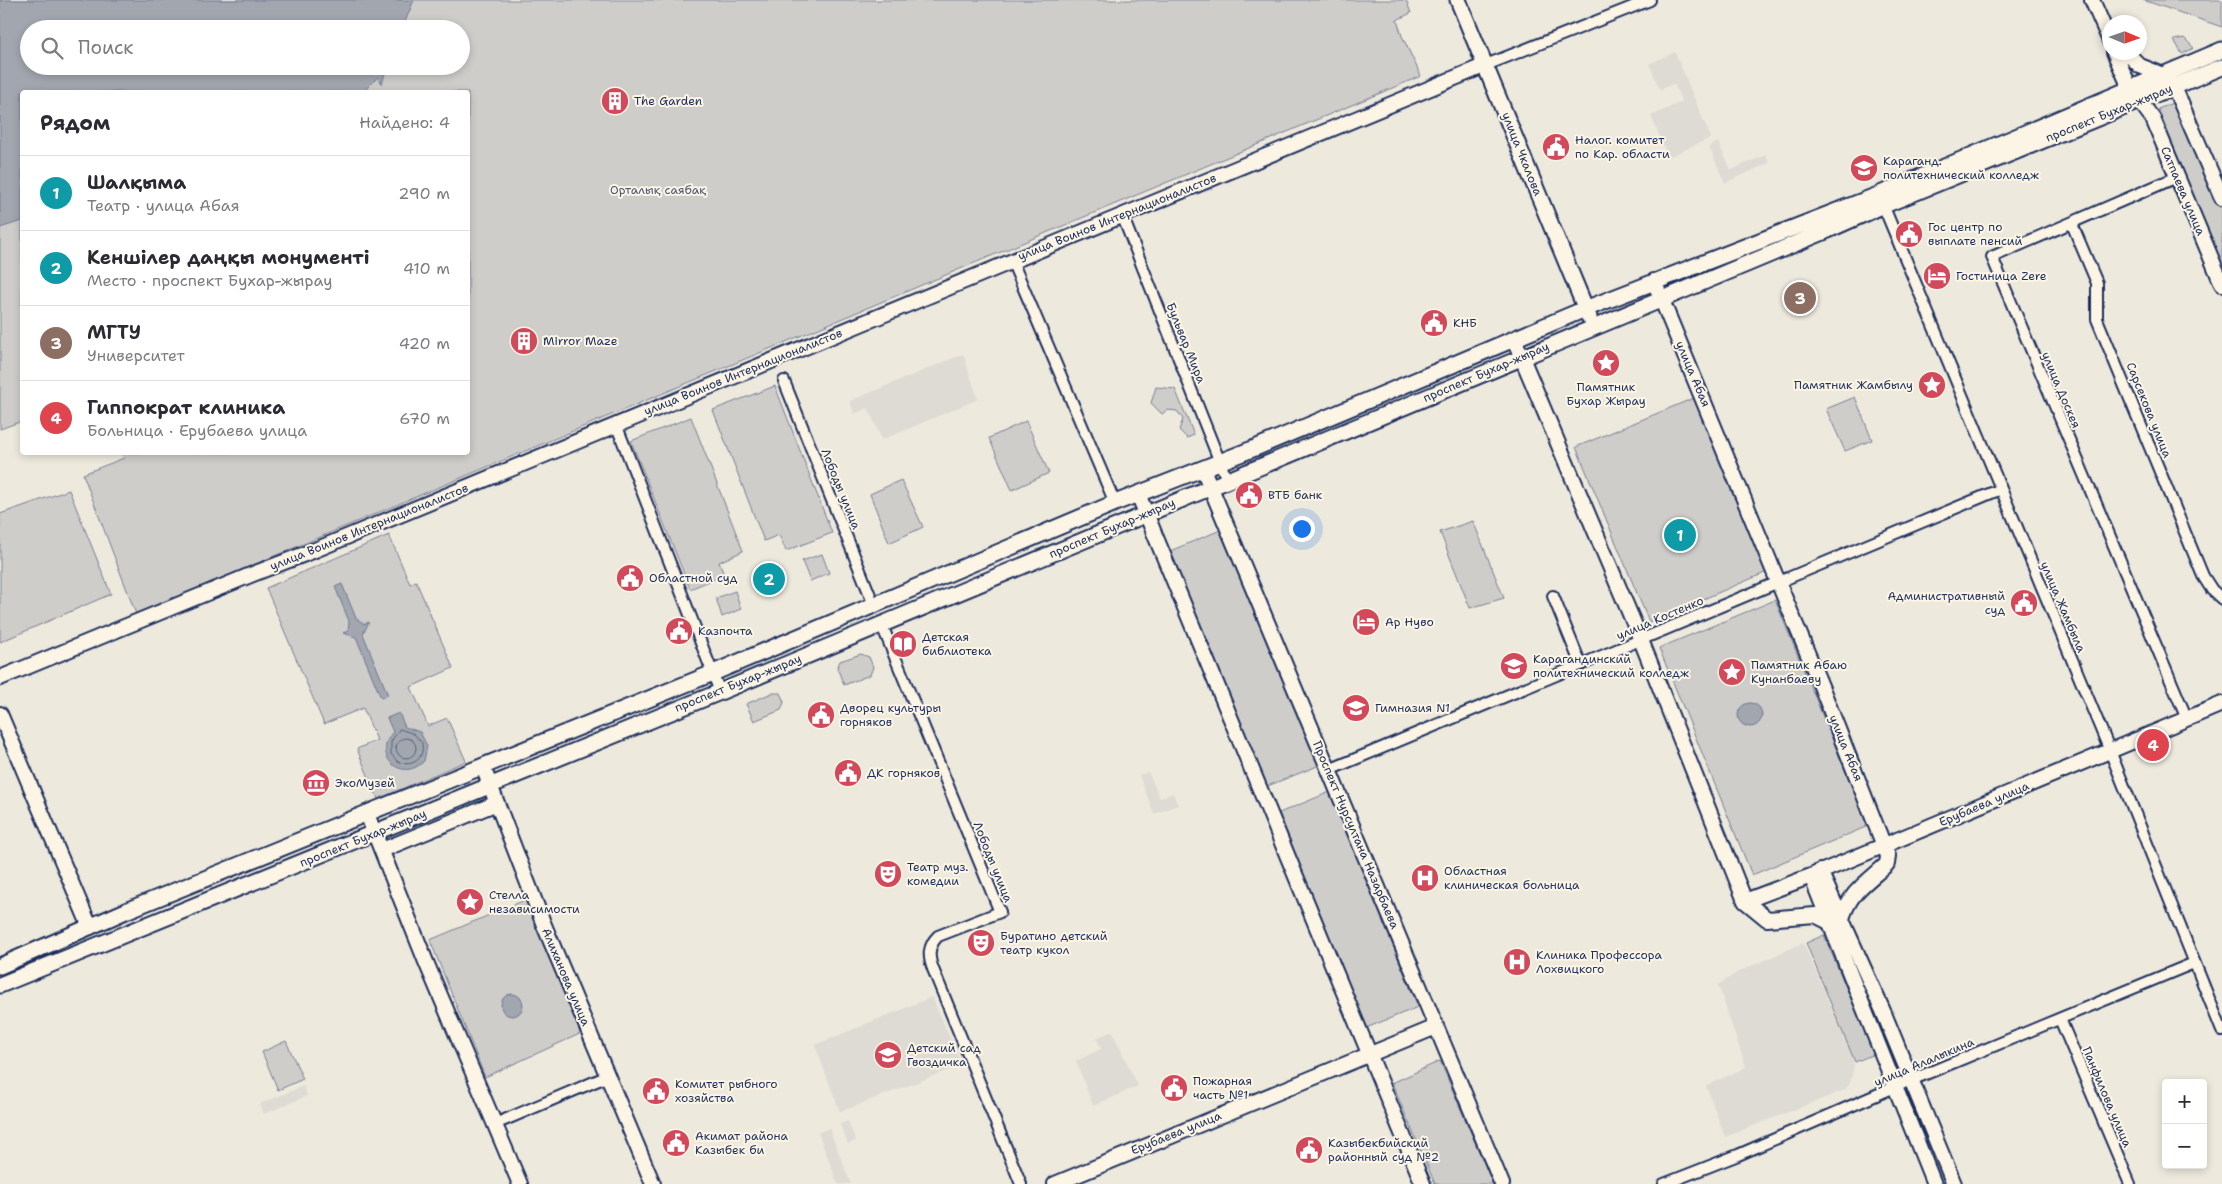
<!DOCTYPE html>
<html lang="ru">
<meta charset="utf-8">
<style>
body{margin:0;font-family:"Shantell Sans",sans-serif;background:#f7f7f7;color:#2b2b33}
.controls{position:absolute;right:15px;bottom:15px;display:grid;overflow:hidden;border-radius:5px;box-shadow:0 2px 8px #0003}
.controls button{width:45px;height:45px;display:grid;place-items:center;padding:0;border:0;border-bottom:1px solid #e1e1e2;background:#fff;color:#2b2b33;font:25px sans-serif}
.compass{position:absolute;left:2102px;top:15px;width:45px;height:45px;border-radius:50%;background:#fff;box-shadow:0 2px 8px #0003;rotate:92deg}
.you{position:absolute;left:1301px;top:528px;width:18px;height:18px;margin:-12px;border:4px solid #fff;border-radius:50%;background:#1a73e8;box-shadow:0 0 0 8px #1a73e833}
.badge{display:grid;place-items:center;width:32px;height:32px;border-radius:50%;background:#d1495b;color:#fff;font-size:16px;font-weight:700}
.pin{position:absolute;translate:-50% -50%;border:2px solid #fff;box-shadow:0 1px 5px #0006}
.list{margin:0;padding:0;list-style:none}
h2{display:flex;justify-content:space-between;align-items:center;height:65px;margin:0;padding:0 20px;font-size:21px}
h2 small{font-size:16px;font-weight:400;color:#7c7c81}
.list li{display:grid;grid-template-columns:32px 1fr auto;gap:15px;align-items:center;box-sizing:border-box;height:75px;padding:0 20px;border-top:1px solid #e1e1e2}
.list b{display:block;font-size:19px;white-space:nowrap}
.list p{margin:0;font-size:16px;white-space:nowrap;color:#7c7c81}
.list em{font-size:16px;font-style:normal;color:#7c7c81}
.icon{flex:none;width:28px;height:28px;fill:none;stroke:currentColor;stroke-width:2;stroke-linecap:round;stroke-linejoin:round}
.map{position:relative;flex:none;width:2222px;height:1184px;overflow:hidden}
.search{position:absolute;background:#fff;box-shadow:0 2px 8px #0003;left:20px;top:20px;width:450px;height:55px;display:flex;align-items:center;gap:12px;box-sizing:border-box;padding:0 18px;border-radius:28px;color:#7c7c81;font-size:19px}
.panel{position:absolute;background:#fff;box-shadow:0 2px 8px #0003;left:20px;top:90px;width:450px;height:365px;border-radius:5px}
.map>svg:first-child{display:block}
.built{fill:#dedbd4}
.green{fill:#cfcdca;stroke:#757e94;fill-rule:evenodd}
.water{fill:#a2a7af;stroke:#6c778f}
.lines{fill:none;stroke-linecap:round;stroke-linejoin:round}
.shore{stroke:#515f7e;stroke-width:1}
.street-casing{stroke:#1b2f5e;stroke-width:14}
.secondary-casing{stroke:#1b2f5e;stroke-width:18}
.primary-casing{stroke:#1b2f5e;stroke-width:19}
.street{stroke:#fcf5e5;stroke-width:10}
.secondary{stroke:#fcf5e5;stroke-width:14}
.primary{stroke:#fcf5e5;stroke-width:15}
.labels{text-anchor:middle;stroke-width:4;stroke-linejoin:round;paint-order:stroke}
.poi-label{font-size:12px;fill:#1b2f5e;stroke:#fcf5e5;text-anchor:start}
.street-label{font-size:12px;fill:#1b2f5e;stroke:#fcf5e5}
.park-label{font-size:12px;fill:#485679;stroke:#fcf5e5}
</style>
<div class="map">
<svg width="2222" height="1184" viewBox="0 0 2222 1184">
<rect width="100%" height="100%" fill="#eee9dd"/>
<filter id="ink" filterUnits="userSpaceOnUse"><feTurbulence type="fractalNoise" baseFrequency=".02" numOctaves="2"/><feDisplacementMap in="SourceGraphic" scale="10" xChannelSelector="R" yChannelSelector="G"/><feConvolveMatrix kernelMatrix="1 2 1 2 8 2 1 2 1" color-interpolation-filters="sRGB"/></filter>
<g filter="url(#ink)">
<path class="built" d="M1675,52l36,86 -43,19 -17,-41 31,-14 -8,-18 -14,5 -11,-25z
M1718,142l13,28 35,-15 3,8 -44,20 -16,-36z
M963,354l15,45 -96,41 -14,-32 -14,6 -4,-13z
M1148,772l12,26 13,-5 5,12 -24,9 -15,-39z
M1803,943l49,111 2,14 -4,15 -5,7 -120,47 -19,-51 40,-19 -28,-82 20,-13z
M932,997l30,68 -122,47 -25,-67z
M1112,1031l26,55 -45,20 -17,-45 25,-12 -4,-11z
M303,1086l4,10 -43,18 -4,-10z
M848,1121l8,20 -8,3 -8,-20z
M829,1128l22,56h-13l-20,-51z"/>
<path class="green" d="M0,0h1406l5,13 -14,7 5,16 19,40 -1285,538 -53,-140 41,-16 -2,-5 346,-1v-360h-446v329l-22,8zM29,29h432v37h-432z
M2143,0h79v27z
M2184,38l10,10 -12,6 -8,-14z
M2177,101l45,109v54l-64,-155z
M775,386l57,147 -46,18 -7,-16 -15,6 -51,-131z
M1156,387l19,2 19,46 -7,3 -8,-8 4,-11 -6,-8 -10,-1 -5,4 -11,-11z
M1855,397l17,43 -27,11 -19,-42z
M1694,398l73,174 -118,50 -73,-175z
M691,417l52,134 -24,11 5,13 -34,14 -59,-148z
M1026,421l23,52 -37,17 -23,-52z
M901,480l22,47 -34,16 -19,-49z
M69,490l42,104 -111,48v-128z
M1473,521l31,77 -34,10 -30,-76z
M1223,529l97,236 -55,22 -95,-236z
M389,535l21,49 6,-3 37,87 -42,19 17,39 19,-8 19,43 -88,38 -21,-50 20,-9 -14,-32 -39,16 -58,-136z
M822,554l7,19 -19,8 -8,-20z
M735,591l6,18 -19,8 -6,-19z
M1775,600l93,226 -116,49 -93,-227z
M861,654l8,3 4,10 -3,8 -26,10 -7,-17 3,-7z
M772,693h8l4,9 -3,8 -27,11 -8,-17z
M1330,792l88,215 -52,21 -87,-215z
M525,900l59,132 -99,45 -55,-137z
M1824,935l50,119 -19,8 -49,-119z
M286,1041l17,38 -25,11 -16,-38z
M1440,1061l53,123h-58l-43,-101z"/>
<path class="water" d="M0,0h414l-12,29h-373v37h358l-5,18 -4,-7 -15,15h-341v129l-22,7z
M342,584l14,34 8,6 5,-2 -6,12 25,61 -7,3 -25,-61 -13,-4 5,-2 1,-10 -14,-34z
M1738 715a12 12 0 1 1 24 0a12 12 0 1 1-24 0Z
M399,713l6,14 15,5 7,14 -3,15c-22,23 -53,-6 -31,-29l-6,-14z
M501 1005a11 11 0 1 1 22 0a11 11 0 1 1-22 0Z"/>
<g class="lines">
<path class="shore" d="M400,729l14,5 8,9c3,15 -9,25 -24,19l-7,-8v-12z
M396 748a10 10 0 1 1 20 0a10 10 0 1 1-20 0Z"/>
<defs>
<path id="street" d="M1486,65l164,-65
M2177,177l-185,80 195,462
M1881,200l229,551 112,280
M1122,215l105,265
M2072,224l25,59v36l106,257 9,14 10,9
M1012,261l103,242
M784,381l90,224
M616,424l104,268
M1553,596l28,69
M881,623l119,289 -62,24c-10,10 -10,20 -5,33l88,215
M1329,770l672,-281
M2060,1019l70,165
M495,1124l113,-48
M1664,1184l74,-29 166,-72 290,-120"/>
<path id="secondary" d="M2092,0l18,41
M2114,52l16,36 23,31 69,165
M2126,52l14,14 23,9 11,12 48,111
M1654,281l167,405 67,170 -1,8c-22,20 -38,28 -46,58
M1514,339l127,301 104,261 22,18 48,-4 14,7
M1203,469l299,715
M1138,494l285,690
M0,678l253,-104 62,-24 1171,-485
M0,714l90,213
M483,767l61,158 109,259
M367,814l59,148 94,222
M382,850l115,-47
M1820,871l63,140 71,173
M1811,876l123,308
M1745,901l66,-25 411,-172
M1055,1184l381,-157"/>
<path id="primary" d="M1458,0l131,317
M0,966l128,-56 585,-237 402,-170 140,-55 330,-139 293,-114 344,-145
M0,985l720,-293 1108,-462 54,-24 340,-139"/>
</defs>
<use href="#street" class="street-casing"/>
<use href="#secondary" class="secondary-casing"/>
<use href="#primary" class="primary-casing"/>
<use href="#street" class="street"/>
<use href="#secondary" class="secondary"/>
<use href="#primary" class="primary"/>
</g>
</g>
<defs>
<symbol id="building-disc" viewBox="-11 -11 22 22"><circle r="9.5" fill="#d1495b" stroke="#fcf5e5"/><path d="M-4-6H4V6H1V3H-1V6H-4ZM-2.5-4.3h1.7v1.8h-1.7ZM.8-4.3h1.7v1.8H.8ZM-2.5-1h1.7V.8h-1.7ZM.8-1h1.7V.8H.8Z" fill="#fff"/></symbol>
<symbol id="civic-disc" viewBox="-11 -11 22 22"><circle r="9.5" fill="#d1495b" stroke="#fcf5e5"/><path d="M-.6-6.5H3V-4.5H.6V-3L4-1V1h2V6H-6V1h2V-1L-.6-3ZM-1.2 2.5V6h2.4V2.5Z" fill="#fff"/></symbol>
<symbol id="university-disc" viewBox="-11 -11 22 22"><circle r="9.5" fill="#d1495b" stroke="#fcf5e5"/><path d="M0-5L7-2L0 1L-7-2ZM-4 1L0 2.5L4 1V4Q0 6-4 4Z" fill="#fff"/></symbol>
<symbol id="hotel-disc" viewBox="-11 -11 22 22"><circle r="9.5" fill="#d1495b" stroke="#fcf5e5"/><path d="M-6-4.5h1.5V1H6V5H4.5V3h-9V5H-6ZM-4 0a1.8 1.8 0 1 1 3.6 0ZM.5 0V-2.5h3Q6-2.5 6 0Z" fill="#fff"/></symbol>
<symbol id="sight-disc" viewBox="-11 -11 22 22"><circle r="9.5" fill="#d1495b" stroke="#fcf5e5"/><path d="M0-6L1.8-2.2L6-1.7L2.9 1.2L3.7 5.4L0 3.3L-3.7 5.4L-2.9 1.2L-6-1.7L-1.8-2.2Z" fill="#fff"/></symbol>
<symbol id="library-disc" viewBox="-11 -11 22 22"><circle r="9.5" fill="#d1495b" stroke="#fcf5e5"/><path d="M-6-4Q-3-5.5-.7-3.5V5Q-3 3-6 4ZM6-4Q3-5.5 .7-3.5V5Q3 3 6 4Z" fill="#fff"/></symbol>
<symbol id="school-disc" viewBox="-11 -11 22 22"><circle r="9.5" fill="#d1495b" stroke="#fcf5e5"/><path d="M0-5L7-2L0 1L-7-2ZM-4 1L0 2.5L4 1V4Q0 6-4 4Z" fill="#fff"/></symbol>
<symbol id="museum-disc" viewBox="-11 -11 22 22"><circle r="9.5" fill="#d1495b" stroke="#fcf5e5"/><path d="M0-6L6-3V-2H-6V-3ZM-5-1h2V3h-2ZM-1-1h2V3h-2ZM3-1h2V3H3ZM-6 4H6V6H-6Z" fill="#fff"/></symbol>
<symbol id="theatre-disc" viewBox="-11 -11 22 22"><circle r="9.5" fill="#d1495b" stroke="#fcf5e5"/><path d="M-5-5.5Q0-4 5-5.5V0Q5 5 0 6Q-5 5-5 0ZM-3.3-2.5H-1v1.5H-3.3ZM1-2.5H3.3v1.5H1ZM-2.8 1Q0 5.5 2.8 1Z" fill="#fff"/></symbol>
<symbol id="hospital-disc" viewBox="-11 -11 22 22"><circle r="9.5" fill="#d1495b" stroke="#fcf5e5"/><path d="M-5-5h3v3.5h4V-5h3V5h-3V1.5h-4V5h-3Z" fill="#fff"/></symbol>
</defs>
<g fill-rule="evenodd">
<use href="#building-disc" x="599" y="85" width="32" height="32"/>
<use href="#civic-disc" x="1540" y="131" width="32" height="32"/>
<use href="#university-disc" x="1848" y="152" width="32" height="32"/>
<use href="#civic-disc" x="1893" y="218" width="32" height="32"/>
<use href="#hotel-disc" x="1921" y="260" width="32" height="32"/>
<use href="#civic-disc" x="1418" y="307" width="32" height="32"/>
<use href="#building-disc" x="508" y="325" width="32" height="32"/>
<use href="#sight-disc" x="1590" y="347" width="32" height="32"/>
<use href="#sight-disc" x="1916" y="369" width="32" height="32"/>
<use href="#civic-disc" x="1233" y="479" width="32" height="32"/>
<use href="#civic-disc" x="614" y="562" width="32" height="32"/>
<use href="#civic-disc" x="2008" y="587" width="32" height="32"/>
<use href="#hotel-disc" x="1350" y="606" width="32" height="32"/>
<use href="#civic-disc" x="663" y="615" width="32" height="32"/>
<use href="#library-disc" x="887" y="628" width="32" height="32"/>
<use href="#university-disc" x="1498" y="650" width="32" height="32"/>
<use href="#sight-disc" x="1716" y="656" width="32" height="32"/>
<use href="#school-disc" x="1340" y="692" width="32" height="32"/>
<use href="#civic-disc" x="805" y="699" width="32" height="32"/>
<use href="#civic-disc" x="832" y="757" width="32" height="32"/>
<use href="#museum-disc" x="300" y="767" width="32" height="32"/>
<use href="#theatre-disc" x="872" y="858" width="32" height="32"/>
<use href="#hospital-disc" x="1409" y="862" width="32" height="32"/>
<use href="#sight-disc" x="454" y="886" width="32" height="32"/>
<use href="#theatre-disc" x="965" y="927" width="32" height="32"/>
<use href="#hospital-disc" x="1501" y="946" width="32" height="32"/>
<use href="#school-disc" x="872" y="1039" width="32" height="32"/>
<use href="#civic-disc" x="1158" y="1072" width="32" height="32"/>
<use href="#civic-disc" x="640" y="1075" width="32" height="32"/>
<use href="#civic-disc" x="660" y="1127" width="32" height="32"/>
<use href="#civic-disc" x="1293" y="1134" width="32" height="32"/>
</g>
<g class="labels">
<g class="poi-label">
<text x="634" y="105">The Garden</text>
<text x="1575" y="144">Налог. комитет<tspan x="1575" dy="14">по Кар. области</tspan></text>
<text x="1883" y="165">Караганд.<tspan x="1883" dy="14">политехнический колледж</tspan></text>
<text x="1928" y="231">Гос центр по<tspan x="1928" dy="14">выплате пенсий</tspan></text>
<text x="1956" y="280">Гостиница Zere</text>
<text x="1453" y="327">КНБ</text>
<text x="543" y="345">Mirror Maze</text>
<text x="1913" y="389" text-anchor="end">Памятник Жамбылу</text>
<text x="1606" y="391" text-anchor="middle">Памятник<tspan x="1606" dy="14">Бухар Жырау</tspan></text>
<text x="1268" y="499">ВТБ банк</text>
<text x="649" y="582">Областной суд</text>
<text x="2005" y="600" text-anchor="end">Административный<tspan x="2005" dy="14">суд</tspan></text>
<text x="1385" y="626">Ар Нуво</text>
<text x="698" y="635">Казпочта</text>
<text x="922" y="641">Детская<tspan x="922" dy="14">библиотека</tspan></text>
<text x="1533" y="663">Карагандинский<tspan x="1533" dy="14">политехнический колледж</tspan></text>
<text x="1751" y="669">Памятник Абаю<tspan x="1751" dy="14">Кунанбаеву</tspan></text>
<text x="840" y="712">Дворец культуры<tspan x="840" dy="14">горняков</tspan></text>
<text x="1375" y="712">Гимназия N1</text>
<text x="867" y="777">ДК горняков</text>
<text x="335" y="787">ЭкоМузей</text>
<text x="907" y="871">Театр муз.<tspan x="907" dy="14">комедии</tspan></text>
<text x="1444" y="875">Областная<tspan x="1444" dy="14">клиническая больница</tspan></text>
<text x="489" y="899">Стелла<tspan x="489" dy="14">независимости</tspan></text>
<text x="1000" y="940">Буратино детский<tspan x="1000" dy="14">театр кукол</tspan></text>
<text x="1536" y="959">Клиника Профессора<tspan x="1536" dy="14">Лохвицкого</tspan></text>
<text x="907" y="1052">Детский сад<tspan x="907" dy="14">Гвоздичка</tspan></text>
<text x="1193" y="1085">Пожарная<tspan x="1193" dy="14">часть №1</tspan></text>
<text x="675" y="1088">Комитет рыбного<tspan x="675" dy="14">хозяйства</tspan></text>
<text x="695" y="1140">Акимат района<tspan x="695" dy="14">Казыбек би</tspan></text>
<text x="1328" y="1147">Казыбекбийский<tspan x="1328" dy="14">районный суд №2</tspan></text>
</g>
<g class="street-label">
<text transform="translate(2109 113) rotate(-22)" y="4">проспект Бухар-жырау</text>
<text transform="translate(1522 154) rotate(68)" y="4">улица Чкалова</text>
<text transform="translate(2183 191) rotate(67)" y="4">Сатпаева улица</text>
<text transform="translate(1117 217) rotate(-22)" y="4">улица Воинов Интернационалистов</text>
<text transform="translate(1186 343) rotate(68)" y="4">Бульвар Мира</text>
<text transform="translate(743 372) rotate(-22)" y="4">улица Воинов Интернационалистов</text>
<text transform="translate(1486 372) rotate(-23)" y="4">проспект Бухар-жырау</text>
<text transform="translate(1693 374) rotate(67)" y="4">улица Абая</text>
<text transform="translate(2061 390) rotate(67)" y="4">улица Доскея</text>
<text transform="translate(2149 410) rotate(68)" y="4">Сарсекова улица</text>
<text transform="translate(841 489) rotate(68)" y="4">Лободы улица</text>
<text transform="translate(369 527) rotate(-22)" y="4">улица Воинов Интернационалистов</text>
<text transform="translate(1112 528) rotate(-23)" y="4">проспект Бухар-жырау</text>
<text transform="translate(2063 607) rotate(67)" y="4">улица Жамбыла</text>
<text transform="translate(1660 618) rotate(-23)" y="4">улица Костенко</text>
<text transform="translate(738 683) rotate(-22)" y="4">проспект Бухар-жырау</text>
<text transform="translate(1846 748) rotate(68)" y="4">улица Абая</text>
<text transform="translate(1984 804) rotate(-23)" y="4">Ерубаева улица</text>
<text transform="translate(1356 835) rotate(67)" y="4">Проспект Нурсултана Назарбаева</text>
<text transform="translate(363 838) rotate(-22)" y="4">проспект Бухар-жырау</text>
<text transform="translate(993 862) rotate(68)" y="4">Лободы улица</text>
<text transform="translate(566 977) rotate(67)" y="4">Алиханова улица</text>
<text transform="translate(1924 1062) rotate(-23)" y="4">улица Алалыкина</text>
<text transform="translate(2107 1097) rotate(67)" y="4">Панфилова улица</text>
<text transform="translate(1176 1133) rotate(-22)" y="4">Ерубаева улица</text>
</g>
<g class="park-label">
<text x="658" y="194">Орталық саябақ</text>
</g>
</g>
</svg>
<div class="controls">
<button>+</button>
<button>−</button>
</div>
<svg class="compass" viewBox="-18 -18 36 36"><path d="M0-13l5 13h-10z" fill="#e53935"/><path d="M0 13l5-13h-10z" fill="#7c7c81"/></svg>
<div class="you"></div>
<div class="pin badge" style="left:1680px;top:535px;background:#0f9aa8">1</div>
<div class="pin badge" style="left:769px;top:579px;background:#0f9aa8">2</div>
<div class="pin badge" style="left:1800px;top:298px;background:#8d6e63">3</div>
<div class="pin badge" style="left:2153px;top:745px;background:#e0444e">4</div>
<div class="search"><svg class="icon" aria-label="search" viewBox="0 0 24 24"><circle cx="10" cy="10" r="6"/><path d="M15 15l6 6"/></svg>Поиск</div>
<section class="panel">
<h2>Рядом<small>Найдено: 4</small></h2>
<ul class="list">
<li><span class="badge" style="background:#0f9aa8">1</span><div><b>Шалқыма</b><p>Театр · улица Абая</p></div><em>290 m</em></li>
<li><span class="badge" style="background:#0f9aa8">2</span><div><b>Кеншілер даңқы монументі</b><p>Место · проспект Бухар-жырау</p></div><em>410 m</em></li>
<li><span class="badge" style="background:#8d6e63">3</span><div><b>МГТУ</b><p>Университет</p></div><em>420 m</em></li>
<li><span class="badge" style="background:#e0444e">4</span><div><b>Гиппократ клиника</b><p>Больница · Ерубаева улица</p></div><em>670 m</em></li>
</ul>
</section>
</div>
